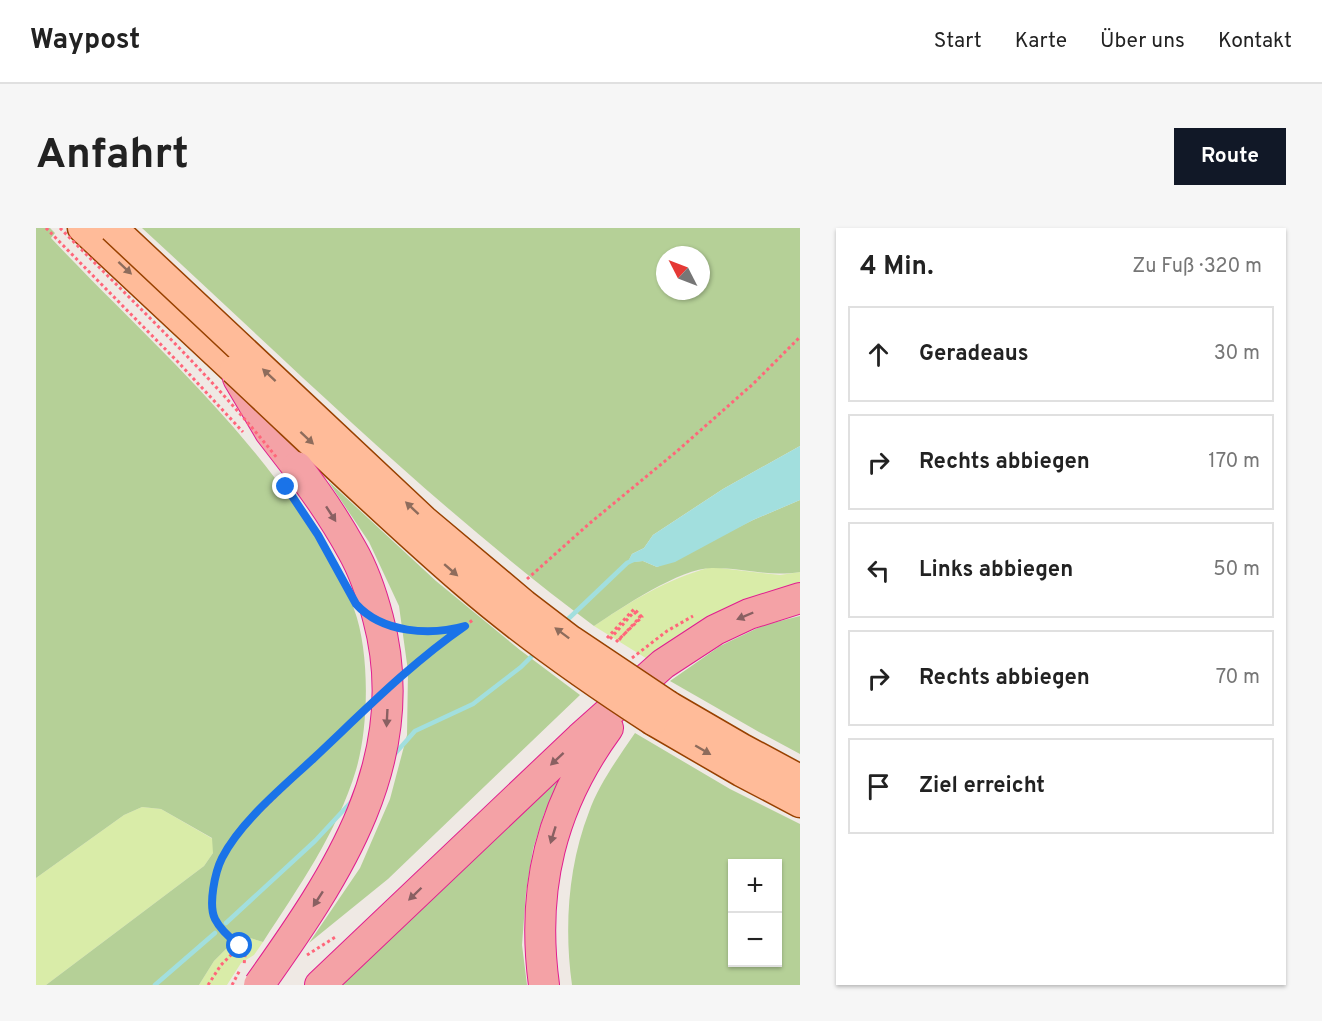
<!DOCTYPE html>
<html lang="de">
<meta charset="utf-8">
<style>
body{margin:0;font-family:Overpass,sans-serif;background:#f6f6f6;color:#222}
.controls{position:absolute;right:18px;bottom:18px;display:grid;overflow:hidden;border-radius:0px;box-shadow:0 2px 4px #0004}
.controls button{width:54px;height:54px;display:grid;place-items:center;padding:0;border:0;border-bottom:2px solid #e0e0e0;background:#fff;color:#222;font:30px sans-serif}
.compass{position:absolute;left:620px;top:18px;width:54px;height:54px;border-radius:50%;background:#fff;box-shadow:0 2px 4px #0004;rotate:312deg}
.stop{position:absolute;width:18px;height:18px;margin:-14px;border:4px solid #1a73e8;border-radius:50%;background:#fff}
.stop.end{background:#1a73e8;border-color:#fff;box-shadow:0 2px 6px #0008}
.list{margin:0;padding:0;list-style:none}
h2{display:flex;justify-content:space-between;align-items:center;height:78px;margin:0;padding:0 24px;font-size:26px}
h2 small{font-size:20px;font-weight:400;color:#767676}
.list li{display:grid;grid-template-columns:39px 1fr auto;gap:18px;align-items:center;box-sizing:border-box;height:96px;margin:0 12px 12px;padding:0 12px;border:2px solid #e0e0e0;border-radius:0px}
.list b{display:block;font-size:22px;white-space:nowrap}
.list em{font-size:20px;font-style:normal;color:#767676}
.icon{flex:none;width:33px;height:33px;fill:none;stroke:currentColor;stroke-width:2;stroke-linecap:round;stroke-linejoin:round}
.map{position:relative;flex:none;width:764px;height:757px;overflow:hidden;border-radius:0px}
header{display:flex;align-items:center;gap:36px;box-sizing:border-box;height:84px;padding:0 30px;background:#fff;border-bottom:2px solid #e0e0e0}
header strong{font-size:28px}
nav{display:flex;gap:33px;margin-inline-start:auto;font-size:21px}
.intro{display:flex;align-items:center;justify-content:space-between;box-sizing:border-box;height:144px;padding:0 36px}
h1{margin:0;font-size:42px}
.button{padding:15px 27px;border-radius:0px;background:#111827;color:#fff;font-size:21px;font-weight:700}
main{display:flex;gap:36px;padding:0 36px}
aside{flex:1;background:#fff;border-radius:0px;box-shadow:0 2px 4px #0004}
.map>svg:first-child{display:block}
.grass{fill:#d9eca8}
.forest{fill:#b5d097;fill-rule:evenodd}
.water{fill:#a2dfde}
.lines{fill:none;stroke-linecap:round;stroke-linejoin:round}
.stream{stroke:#a2dfde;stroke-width:4.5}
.primary-casing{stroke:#984100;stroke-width:31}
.trunk-casing{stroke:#e01e8f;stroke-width:32}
.path{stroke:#ff667a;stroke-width:3;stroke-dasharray:3 3;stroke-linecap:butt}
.primary{stroke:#fb9;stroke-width:28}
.trunk{stroke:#f4a2a6;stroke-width:30}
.primary-bridge-casing{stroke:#984100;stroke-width:31;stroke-linecap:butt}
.trunk-bridge-casing{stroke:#e01e8f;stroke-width:32;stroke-linecap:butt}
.path-bridge{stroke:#ff667a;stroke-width:3;stroke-dasharray:3 3;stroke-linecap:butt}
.primary-bridge{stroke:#fb9;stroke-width:28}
.trunk-bridge{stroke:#f4a2a6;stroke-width:30}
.oneway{fill:#8e6c5c}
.oneway2{fill:#896062}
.route{stroke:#1a73e8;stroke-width:8}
</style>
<header>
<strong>Waypost</strong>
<nav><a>Start</a><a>Karte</a><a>Über uns</a><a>Kontakt</a></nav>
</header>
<div class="intro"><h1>Anfahrt</h1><a class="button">Route</a></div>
<main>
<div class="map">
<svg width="764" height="757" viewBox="0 0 764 757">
<rect width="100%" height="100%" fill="#efe9e4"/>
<path class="grass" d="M675,339l69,8 20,-3v13l-151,75 -55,-34c39,-26 71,-46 117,-59z
M106,579l19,2 52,30v14l-9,13 -158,119h-10v-107l88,-63z
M204,707l23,7 -9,13 -13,8 -14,22h-28l15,-24z"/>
<path class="forest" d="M0,0h14l5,5 -4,5c93,99 199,188 269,307 11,20 26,41 34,64 16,43 15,117 2,161 -19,63 -58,118 -93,172l-23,-7 -26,26 -15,24h-153l158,-119 9,-13 -1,-15 -51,-29 -19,-2 -18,8 -88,63z
M106,0h658v218l-77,43 -70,46 -9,13 -12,6 -4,8 15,-1 14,6 96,-47 47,-20v72c-32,5 -56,-4 -87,-4 -31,-1 -92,40 -119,58 -161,-120 -304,-262 -452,-398zM629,27h36v36h-36z
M292,253l108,100 84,69 60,45 -192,184 -79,64 51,-75 30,-69 17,-64 1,-64 -9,-65 -30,-64z
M764,388v138l-41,-22 -89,-51 50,-35 44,-21z
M599,505l95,56 70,35v161h-228c-8,-57 -4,-119 17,-173 10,-28 29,-54 46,-79zM696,636h46v98h-46z
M530,540l-22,46 -11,35 -7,43 -4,53 5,40h-188z"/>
<path class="water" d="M764,218v54l-47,20 -78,42 -18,5 -14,-6 -16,2 5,-9 12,-6 9,-13 70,-46z"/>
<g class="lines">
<path class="stream" d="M528,395l63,-60 6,-3
M357,528l22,-25 58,-27 48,-37 14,-14
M190,695l89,-82 38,-41
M119,757l60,-52"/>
<defs>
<path id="primary" d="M46,0l152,142
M632,477l74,43 58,31
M617,493l88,51 59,31"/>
<path id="trunk" d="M202,150l32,54 27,35
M284,757l260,-247 83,-74 52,-34 34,-16 51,-16
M508,757c-13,-96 7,-179 64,-257"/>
</defs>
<use href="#primary" class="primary-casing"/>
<use href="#trunk" class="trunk-casing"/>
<path class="path" d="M10,0l132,134 65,70
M491,351l63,-56 86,-71 77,-68 47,-47
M366,400c19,5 39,5 58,-1
M596,430l35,-27 26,-15
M372,442l66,-51
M204,718l-16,-15 -10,-13 -2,-30 9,-29 17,-26 126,-122
M271,727l30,-19
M172,757l13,-20 19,-19 5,10 -1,9
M196,757l8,-15"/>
<use href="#primary" class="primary"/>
<use href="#trunk" class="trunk"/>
<defs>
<path id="primary-bridge" d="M77,0l311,292 100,84 47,36 97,65
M198,142c76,71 152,145 231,213 59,51 123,96 188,138"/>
<path id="trunk-bridge" d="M223,757c78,-110 157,-226 119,-367 -6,-23 -14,-47 -26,-68 -16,-29 -35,-57 -55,-83"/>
</defs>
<use href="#primary-bridge" class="primary-bridge-casing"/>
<use href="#trunk-bridge" class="trunk-bridge-casing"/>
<path class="path-bridge" d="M24,0c74,75 151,147 217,230
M571,410l27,-29 8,8 -27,26
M574,411l24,-27 6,5 -23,25"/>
<use href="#primary-bridge" class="primary-bridge"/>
<use href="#trunk-bridge" class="trunk-bridge"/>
</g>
<defs><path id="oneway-solid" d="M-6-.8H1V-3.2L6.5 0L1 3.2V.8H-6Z" transform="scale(1.5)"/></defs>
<g class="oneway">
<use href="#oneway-solid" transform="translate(89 40) rotate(43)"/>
<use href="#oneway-solid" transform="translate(233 147) rotate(-137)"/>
<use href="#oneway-solid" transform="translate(271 210) rotate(43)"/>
<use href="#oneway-solid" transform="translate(376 280) rotate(-137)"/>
<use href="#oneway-solid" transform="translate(415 342) rotate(41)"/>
<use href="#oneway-solid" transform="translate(526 405) rotate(-143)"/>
<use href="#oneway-solid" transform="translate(667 522) rotate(30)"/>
</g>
<g class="oneway2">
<use href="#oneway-solid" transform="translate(295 286) rotate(57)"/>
<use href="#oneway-solid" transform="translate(709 388) rotate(157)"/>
<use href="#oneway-solid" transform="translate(351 490) rotate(93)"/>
<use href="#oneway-solid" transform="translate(521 531) rotate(137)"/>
<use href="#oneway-solid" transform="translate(517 607) rotate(107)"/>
<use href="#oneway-solid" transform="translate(379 666) rotate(136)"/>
<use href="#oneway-solid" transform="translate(282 671) rotate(123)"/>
</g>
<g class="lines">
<path class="route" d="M204,718c-9,-7 -20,-17 -25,-27 -7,-14 0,-47 7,-61 19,-37 62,-72 92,-100 49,-46 96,-94 151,-132 -35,10 -83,7 -109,-22l-38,-69 -32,-48"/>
</g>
</svg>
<div class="controls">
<button>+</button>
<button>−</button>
</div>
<svg class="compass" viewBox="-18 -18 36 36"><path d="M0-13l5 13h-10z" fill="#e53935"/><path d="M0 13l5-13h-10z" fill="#767676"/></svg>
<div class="stop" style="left:204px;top:718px"></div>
<div class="stop end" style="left:250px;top:259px"></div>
</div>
<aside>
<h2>4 Min.<small>Zu Fuß · 320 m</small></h2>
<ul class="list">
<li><svg class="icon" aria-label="ahead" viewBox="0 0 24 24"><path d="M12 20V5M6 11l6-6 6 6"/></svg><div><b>Geradeaus</b></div><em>30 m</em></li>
<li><svg class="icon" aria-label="right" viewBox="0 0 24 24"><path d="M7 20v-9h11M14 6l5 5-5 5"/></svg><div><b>Rechts abbiegen</b></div><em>170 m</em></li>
<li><svg class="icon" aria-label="left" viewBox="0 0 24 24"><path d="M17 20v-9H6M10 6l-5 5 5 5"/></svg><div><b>Links abbiegen</b></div><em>50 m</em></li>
<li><svg class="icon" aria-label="right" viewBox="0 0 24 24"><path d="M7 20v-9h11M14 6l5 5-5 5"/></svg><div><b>Rechts abbiegen</b></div><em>70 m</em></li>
<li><svg class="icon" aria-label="arrive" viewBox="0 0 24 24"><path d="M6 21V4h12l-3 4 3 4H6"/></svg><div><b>Ziel erreicht</b></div></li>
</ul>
</aside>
</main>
